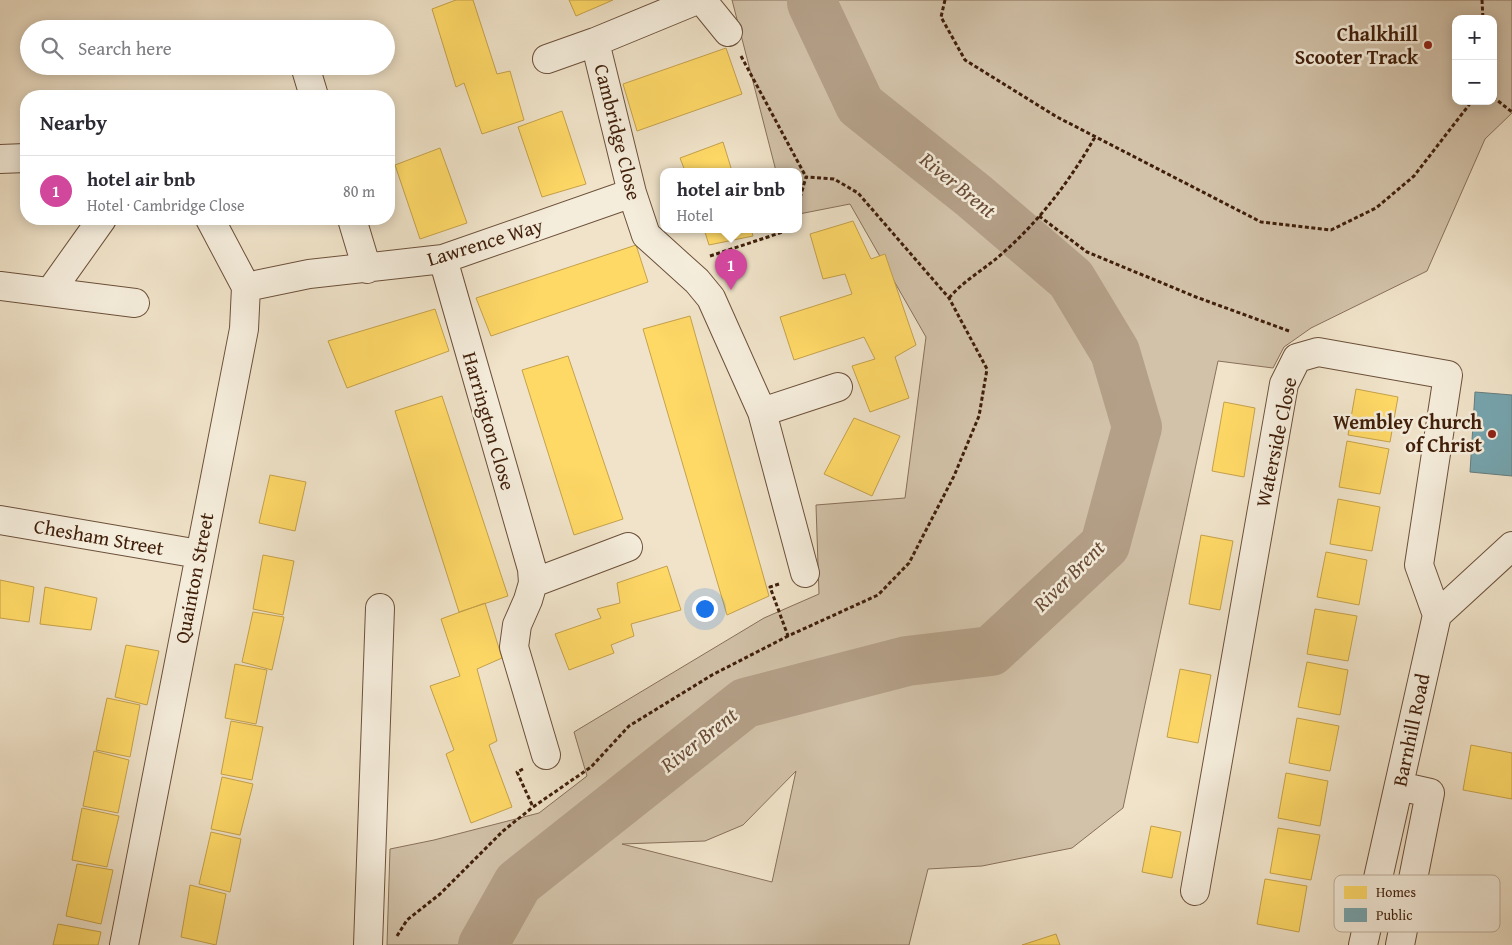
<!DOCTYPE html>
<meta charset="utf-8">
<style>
body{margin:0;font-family:"Gentium Book Plus",serif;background:#f2f2f3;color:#2b2b33}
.controls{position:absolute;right:15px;top:15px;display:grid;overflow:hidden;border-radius:10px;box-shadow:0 2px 12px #0003}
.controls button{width:45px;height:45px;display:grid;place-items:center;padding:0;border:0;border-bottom:1px solid #e1e1e2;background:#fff;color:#2b2b33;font:25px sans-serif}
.you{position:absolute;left:704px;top:608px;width:18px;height:18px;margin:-12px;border:4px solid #fff;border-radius:50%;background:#1a73e8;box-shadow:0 0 0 8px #1a73e833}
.badge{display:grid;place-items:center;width:32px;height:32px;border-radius:50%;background:#8f2418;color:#fff;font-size:16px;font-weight:700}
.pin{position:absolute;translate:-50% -41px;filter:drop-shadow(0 1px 2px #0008)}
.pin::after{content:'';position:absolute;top:26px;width:18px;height:15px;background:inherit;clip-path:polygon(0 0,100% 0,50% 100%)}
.popup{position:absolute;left:660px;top:168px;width:142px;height:65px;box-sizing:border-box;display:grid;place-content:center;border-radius:10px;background:#fff;filter:drop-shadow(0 1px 4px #0005);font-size:16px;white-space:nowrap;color:#7c7c81}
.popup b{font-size:19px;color:#2b2b33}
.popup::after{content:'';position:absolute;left:50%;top:100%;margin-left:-10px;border:10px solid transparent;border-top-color:#fff}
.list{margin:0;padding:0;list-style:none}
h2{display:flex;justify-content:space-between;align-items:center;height:65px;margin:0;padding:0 20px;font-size:21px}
h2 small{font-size:16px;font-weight:400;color:#7c7c81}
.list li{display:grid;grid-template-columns:32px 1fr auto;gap:15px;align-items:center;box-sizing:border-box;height:70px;padding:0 20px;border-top:1px solid #e1e1e2}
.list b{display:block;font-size:19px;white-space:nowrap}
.list p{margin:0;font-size:16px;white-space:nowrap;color:#7c7c81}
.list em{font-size:16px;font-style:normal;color:#7c7c81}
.icon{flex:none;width:28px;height:28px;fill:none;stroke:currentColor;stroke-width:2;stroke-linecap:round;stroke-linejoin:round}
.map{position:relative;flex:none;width:1512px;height:945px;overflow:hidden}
.search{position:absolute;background:#fff;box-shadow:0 2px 12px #0003;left:20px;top:20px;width:375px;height:55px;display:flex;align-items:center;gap:12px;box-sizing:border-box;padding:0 18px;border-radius:28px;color:#7c7c81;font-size:19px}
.panel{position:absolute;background:#fff;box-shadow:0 2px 12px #0003;left:20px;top:90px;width:375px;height:135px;border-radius:20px}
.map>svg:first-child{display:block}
.green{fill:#d2c2a9;stroke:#89705a;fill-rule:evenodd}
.homes{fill:#ffd966;stroke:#c6a14a}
.public{fill:#76a5af;stroke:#667d7e}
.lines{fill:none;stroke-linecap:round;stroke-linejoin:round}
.river{stroke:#b4a088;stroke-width:50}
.minor-casing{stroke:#6c503a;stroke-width:30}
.path{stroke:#401f0a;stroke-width:3;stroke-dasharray:4 2.5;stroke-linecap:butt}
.minor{stroke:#f5eddc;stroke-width:28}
.poi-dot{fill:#8f2418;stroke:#f5eddc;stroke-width:2}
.labels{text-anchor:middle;stroke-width:5;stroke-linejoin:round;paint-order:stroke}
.poi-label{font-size:20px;font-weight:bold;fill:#401f0a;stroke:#f5eddc;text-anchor:end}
.street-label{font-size:20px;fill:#401f0a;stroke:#f5eddc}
.water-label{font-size:21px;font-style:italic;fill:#694c36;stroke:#f5eddc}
.key{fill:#f5eddc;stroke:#bfaf9d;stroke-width:1}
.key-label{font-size:14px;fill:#401f0a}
</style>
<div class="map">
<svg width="1512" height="945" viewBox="0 0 1512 945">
<rect width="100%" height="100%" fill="#f0e3c9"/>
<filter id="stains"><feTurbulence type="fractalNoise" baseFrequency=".004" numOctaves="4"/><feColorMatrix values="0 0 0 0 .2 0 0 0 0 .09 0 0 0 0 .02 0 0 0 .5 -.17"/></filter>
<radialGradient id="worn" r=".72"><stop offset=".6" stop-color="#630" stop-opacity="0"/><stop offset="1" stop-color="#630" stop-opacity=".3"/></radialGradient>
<path class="green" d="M732,0h780v113l-27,26 -58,132 -116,57 -27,19 -11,21 -55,-7 -95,447 -51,40 -90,18 -54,3 -19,76h-522l3,-96 44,-9 105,-27 48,-37 -13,-44 190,-114 55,-24 -3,-89 89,-7 21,-161 -76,-133 -51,10 -1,-43h-22zM1456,19h37v82h-37zM796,771l-24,111 -150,-38 83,-3 38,-16z"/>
<path class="homes" d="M456,0h17l24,74 13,-3 14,49 -42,14 -18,-51 -8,4 -24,-78z
M569,0h44l-37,16z
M726,48l16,46 -105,37 -14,-47z
M562,111l24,73 -44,13 -24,-70z
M723,142l9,29h-47l-5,-13z
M440,148l27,75 -47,16 -25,-74z
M853,221l18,38 14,-5 31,91 -21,12 14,41 -39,14 -18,-46 23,-7 -11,-22 -70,23 -14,-43 72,-23 -7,-20 -22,5 -13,-45z
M704,229h47l2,7 -44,9z
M636,245l12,37 -157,54 -15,-38z
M435,309l14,42 -102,37 -19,-47z
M690,316l79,280 -42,19 -84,-286z
M568,356l55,163 -49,16 -52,-165z
M1356,389l42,8 -8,45 -42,-7z
M442,396l66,200 -49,16 -64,-201z
M1224,402l31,6 -11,69 -32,-6z
M854,418l46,18 -28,60 -48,-22z
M1347,441l42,8 -9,45 -41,-7z
M270,475l36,7 -11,49 -36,-8z
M1338,499l42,8 -8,44 -42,-7z
M1201,535l32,6 -13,69 -31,-6z
M1326,552l41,8 -8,45 -42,-8z
M263,555l31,6 -11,54 -30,-6z
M667,566l14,44 -50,14 3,12 -23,9 3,8 -45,17 -14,-36 46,-16 -4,-9 23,-6 -3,-20z
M0,580l34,7 -5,35 -29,-4z
M45,587l52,11 -6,32 -51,-6z
M485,603l17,55 -25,11 20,72 -8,4 23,62 -41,16 -25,-69 8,-4 -24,-64 30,-10 -19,-57z
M1315,609l42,7 -9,45 -41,-7z
M253,612l31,5 -12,53 -30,-8z
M126,645l33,6 -12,54 -32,-8z
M1307,662l41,8 -8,45 -42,-8z
M235,664l32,6 -11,54 -31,-6z
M1180,669l31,6 -13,68 -31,-6z
M107,698l33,7 -10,52 -34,-7z
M1297,718l42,8 -9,45 -41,-8z
M231,721l32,6 -11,53 -31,-6z
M1471,745l41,8v46l-49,-9z
M94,751l35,9 -11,53 -35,-7z
M1286,773l42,8 -8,45 -42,-8z
M222,777l31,7 -13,51 -29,-6z
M82,808l37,8 -12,51 -35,-7z
M1151,826l30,6 -9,46 -30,-6z
M1278,828l42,7 -9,45 -41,-7z
M211,832l30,7 -11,53 -31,-8z
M77,864l36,6 -12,54 -35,-8z
M1265,879l42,7 -8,46 -42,-8z
M190,885l36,9 -10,51 -35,-8z
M58,924l43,8 -3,13h-45z
M1056,934l4,11h-38z"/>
<path class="public" d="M1475,392l37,3v81l-42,-4z"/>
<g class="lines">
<path class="river" d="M483,945l35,-62 227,-180 162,-42 84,-10 114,-106 32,-118 -22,-75 -44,-73 -97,-83 -114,-91 -48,-102v-3"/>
<defs>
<path id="minor" d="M702,0l26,32
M595,42l37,151 14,42 51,46 14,17 51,114 43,161
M547,59l48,-17 102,-42
M305,66l9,30
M0,159l26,-1
M352,219l15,50
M443,259l89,310 1,14 -5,17 -11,25 -3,22 32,108
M0,286l135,17
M246,287l63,-13 134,-15 189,-66
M50,292l52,-73
M762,412l76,-25
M0,520l199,34
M533,583l95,-36
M1399,786l31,7 -30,152
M1195,891l89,-507 13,-26 21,-6 130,23 -29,190 18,50
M124,945l120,-616 2,-42 -36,-68
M368,945l12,-337
M1363,945l74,-330 75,-69"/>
</defs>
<use href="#minor" class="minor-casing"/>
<path class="path" d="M945,0l-4,17 24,43 92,57 204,105 70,8 45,-22 38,-32 58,-75
M1482,0l1,19
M741,56l65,121
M1493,97l19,15
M1039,216l48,36 109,45 93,34
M710,256l82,-27
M949,298c16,-19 38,-30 56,-47 36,-32 66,-72 90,-114
M779,584l-9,3 18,49 90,-41 31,-32 45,-87 25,-60 8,-47 -38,-71 -91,-105 -24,-14 -28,-2 -8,28
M523,769l-6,3 16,35
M397,936l10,-16 33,-26 63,-63 30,-24 58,-40 38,-41 83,-51 76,-39"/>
<use href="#minor" class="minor"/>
</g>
<g class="poi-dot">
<circle cx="1428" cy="45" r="5"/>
<circle cx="1492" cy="434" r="5"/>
</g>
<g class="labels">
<g class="poi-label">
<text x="1418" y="41">Chalkhill<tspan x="1418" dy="23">Scooter Track</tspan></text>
<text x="1482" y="429">Wembley Church<tspan x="1482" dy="23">of Christ</tspan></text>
</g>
<g class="street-label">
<text transform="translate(618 132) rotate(76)" y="7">Cambridge Close</text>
<text transform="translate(485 242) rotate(-17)" y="7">Lawrence Way</text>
<text transform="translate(489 421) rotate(74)" y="7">Harrington Close</text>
<text transform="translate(1276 442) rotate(-78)" y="7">Waterside Close</text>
<text transform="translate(99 537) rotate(10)" y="7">Chesham Street</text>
<text transform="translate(194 578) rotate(-79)" y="7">Quainton Street</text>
<text transform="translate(1411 730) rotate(-78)" y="7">Barnhill Road</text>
</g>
<g class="water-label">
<text transform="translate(958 185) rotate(39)" y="7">River Brent</text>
<text transform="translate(1069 576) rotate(-45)" y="7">River Brent</text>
<text transform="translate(699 740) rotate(-38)" y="7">River Brent</text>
</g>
</g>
<rect x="1334" y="875" width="166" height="57" rx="8" class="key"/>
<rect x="1344" y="886" width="23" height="13" fill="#ffd966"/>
<rect x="1344" y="908" width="23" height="14" fill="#76a5af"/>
<g class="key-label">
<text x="1376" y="897">Homes</text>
<text x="1376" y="920">Public</text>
</g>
<rect width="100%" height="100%" filter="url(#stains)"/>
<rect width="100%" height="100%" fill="url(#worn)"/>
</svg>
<div class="controls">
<button>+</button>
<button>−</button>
</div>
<div class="you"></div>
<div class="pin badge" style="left:731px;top:290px;background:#d1479c">1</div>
<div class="popup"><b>hotel air bnb</b>Hotel</div>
<div class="search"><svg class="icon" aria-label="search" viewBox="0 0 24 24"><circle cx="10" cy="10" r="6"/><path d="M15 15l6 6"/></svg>Search here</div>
<section class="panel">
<h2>Nearby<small></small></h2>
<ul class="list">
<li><span class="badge" style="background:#d1479c">1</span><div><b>hotel air bnb</b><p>Hotel · Cambridge Close</p></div><em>80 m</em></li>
</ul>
</section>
</div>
